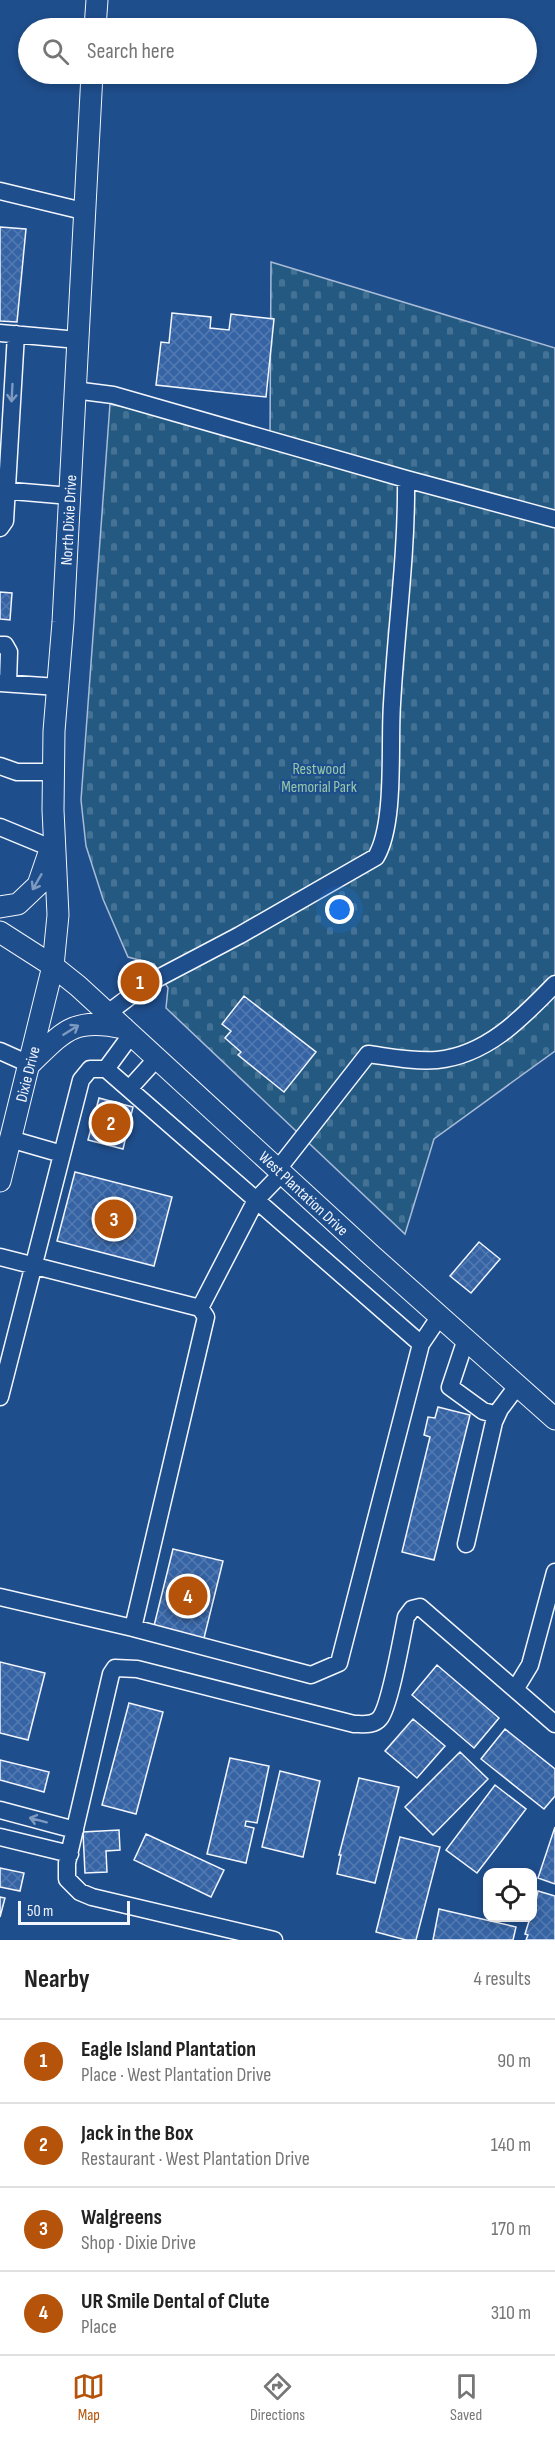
<!DOCTYPE html>
<meta charset="utf-8">
<style>
body{margin:0;font-family:"Sofia Sans Condensed",sans-serif;background:#f6f6f6;color:#222}
.controls{position:absolute;right:18px;bottom:18px;display:grid;overflow:hidden;border-radius:12px;box-shadow:0 3px 9px #0003}
.controls button{width:54px;height:54px;display:grid;place-items:center;padding:0;border:0;border-bottom:2px solid #e0e0e0;background:#fff;color:#222;font:30px sans-serif}
.scale{position:absolute;left:18px;bottom:15px;width:112px;box-sizing:border-box;padding-left:6px;border:3px solid #f2f6ff;border-top:0;font-size:16px;line-height:21px;white-space:nowrap;color:#f2f6ff;-webkit-text-stroke:4px #1f4e8c;paint-order:stroke}
.you{position:absolute;left:340px;top:910px;width:21px;height:21px;margin:-15px;border:4px solid #fff;border-radius:50%;background:#1a73e8;box-shadow:0 0 0 9px #1a73e833}
.badge{display:grid;place-items:center;width:39px;height:39px;border-radius:50%;background:#b45309;color:#fff;font-size:20px;font-weight:700}
.pin{position:absolute;translate:-50% -50%;border:3px solid #fff;box-shadow:0 2px 6px #0006}
.list{margin:0;padding:0;list-style:none}
h2{display:flex;justify-content:space-between;align-items:center;height:78px;margin:0;padding:0 24px;font-size:26px}
h2 small{font-size:20px;font-weight:400;color:#767676}
.list li{display:grid;grid-template-columns:39px 1fr auto;gap:18px;align-items:center;box-sizing:border-box;height:84px;padding:0 24px;border-top:2px solid #e0e0e0}
.list b{display:block;font-size:22px;white-space:nowrap}
.list p{margin:0;font-size:20px;white-space:nowrap;color:#767676}
.list em{font-size:20px;font-style:normal;color:#767676}
.icon{flex:none;width:33px;height:33px;fill:none;stroke:currentColor;stroke-width:2;stroke-linecap:round;stroke-linejoin:round}
.map{position:relative;flex:none;width:555px;height:1940px;overflow:hidden}
.search{position:absolute;background:#fff;box-shadow:0 3px 9px #0003;left:18px;right:18px;top:18px;height:66px;display:flex;align-items:center;gap:15px;box-sizing:border-box;padding:0 21px;border-radius:33px;color:#767676;font-size:22px}
.sheet{height:414px;background:#fff}
nav{display:flex;justify-content:space-around;align-items:center;box-sizing:border-box;height:84px;border-top:2px solid #e0e0e0;background:#fff;font-size:16px;color:#767676}
nav a{display:grid;justify-items:center;gap:3px}
nav .on{color:#b45309}
.map>svg:first-child{display:block}
.cemetery{fill:url(#cemetery-stones);stroke:#a8bbd7;stroke-width:1.5}
.building{fill:url(#building-cross-hatch);stroke:#f2f6ff;stroke-width:1.5}
.lines{fill:none;stroke-linecap:round;stroke-linejoin:round}
.minor-casing{stroke:#f2f6ff;stroke-width:19}
.major-casing{stroke:#f2f6ff;stroke-width:23}
.minor{stroke:#1f4e8c;stroke-width:16}
.major{stroke:#1f4e8c;stroke-width:21}
.oneway{stroke:#7e9ac0}
.labels{text-anchor:middle;stroke-width:4.5;stroke-linejoin:round;paint-order:stroke}
.street-label{font-size:16px;fill:#f2f6ff;stroke:#1f4e8c}
.park-label{font-size:16px;fill:#97c8a6;stroke:#1f4e8c}
</style>
<div class="map">
<svg width="555" height="1940" viewBox="0 0 555 1940">
<defs>
<pattern id="cemetery-stones" width="16" height="16" patternUnits="userSpaceOnUse" patternTransform="scale(1.5)"><rect width="16" height="16" fill="#245a82"/><path d="M2 7V4a2 2 0 0 1 4 0v3zM10 15v-3a2 2 0 0 1 4 0v3z" fill="#447295"/></pattern>
<pattern id="building-cross-hatch" width="8" height="8" patternUnits="userSpaceOnUse" patternTransform="scale(1.5)"><rect width="8" height="8" fill="#3563a3"/><path d="M0 0l8 8M0 8l8-8" fill="none" stroke="#537ab1"/></pattern>
</defs>
<rect width="100%" height="100%" fill="#1f4e8c"/>
<path class="cemetery" d="M271,262l284,86v703l-121,88 -29,95 -239,-226 2,-20 -14,-24 -26,-7 -25,-58 -17,-53 -5,-46 29,-396 160,34z"/>
<path class="building" d="M0,227l26,2 -9,93 -17,-1z
M172,313l39,4 -1,11 19,2 2,-16 43,5 -8,78 -110,-12 5,-43 8,1z
M0,592l12,1 -2,27 -10,-1z
M244,996l72,56 -32,40 -46,-37 3,-3 -16,-14 6,-7 -9,-7z
M99,1098l34,9 -10,42 -35,-9z
M75,1172l97,25 -18,69 -97,-25z
M479,1242l21,17 -29,34 -21,-17z
M438,1407l32,8 -36,145 -32,-8 28,-115 -6,-2 4,-18 7,1z
M173,1549l50,12 -20,81 -50,-12z
M0,1662l45,11 -17,67 -28,-7z
M437,1665l62,53 -25,30 -62,-53z
M129,1703l34,9 -27,102 -34,-9z
M413,1719l32,27 -28,32 -32,-27z
M505,1729l50,40v27l-11,13 -63,-50z
M460,1752l28,27 -55,56 -28,-28z
M230,1758l39,8 -12,57 -11,-2 -1,5 9,2 -8,35 -39,-9z
M0,1760l49,12 -5,20 -44,-12z
M280,1771l40,10 -17,76 -41,-10z
M359,1778l40,9 -24,96 -38,-9 4,-19h-2z
M495,1785l31,24 -49,64 -31,-23z
M555,1827v57l-17,-6z
M119,1830l1,20 -14,1 1,21 -22,1 -2,-41z
M146,1834l78,36 -13,27 -77,-37z
M400,1837l40,10 -24,93h-10l-30,-8z
M0,1868l24,5 -4,18 -20,-4z
M538,1891l17,5v44h-29l2,-5 -3,-1 5,-16h2z
M0,1897l5,1 -5,19z
M439,1909l77,18 -3,13h-80z"/>
<g class="lines">
<defs>
<path id="minor" d="M0,191l83,20
M0,333l78,7
M74,390l39,5 293,84 149,40
M0,490l70,6
M0,528l5,-7 11,-187
M0,645h5l4,7 -1,31
M0,683l58,4
M0,766l17,6h37
M0,827l51,21
M108,1013l37,-28 95,-50 136,-78c20,-34 13,-112 16,-153 4,-75 15,-150 14,-225
M0,1051l29,13
M106,1069l25,-34
M129,1089l28,-31
M10,1139l52,15
M278,1169l90,-115c22,3 47,8 69,6 50,-5 85,-42 118,-76
M0,1257l200,51 6,9 -73,311
M200,1308l56,-108 26,-27
M466,1339l-16,48 33,24 14,4
M0,1397l81,-317 9,-11h16l315,275
M466,1544l28,-122 6,-13 18,-24
M0,1597l133,31 178,47 28,-12 82,-319 19,-28
M516,1688l14,-23 25,-93
M0,1810l75,20
M0,1837l70,17
M274,1940l-182,-43 -12,-5 -13,-13v-16l44,-189 4,-6 22,1 217,55c9,0 20,2 26,-6 10,-12 22,-82 26,-101l6,-8 8,-2 135,117"/>
<path id="major" d="M95,28l2,-28
M0,907l18,-3 20,-19 13,-38
M0,932l53,34 25,20 293,269 184,164
M30,1064c35,-34 44,-47 94,-36
M0,1181l53,-215 5,-51 -5,-105 1,-79 9,-109 29,-548"/>
</defs>
<use href="#minor" class="minor-casing"/>
<use href="#major" class="major-casing"/>
<use href="#minor" class="minor"/>
<use href="#major" class="major"/>
</g>
<defs><path id="oneway-shaft" d="M-6 0H5M1.5-3L5.5 0L1.5 3" fill="none" stroke-width="1.6" stroke-linecap="round" stroke-linejoin="round" transform="scale(1.5)"/></defs>
<g class="oneway">
<use href="#oneway-shaft" transform="translate(12 393) rotate(93)"/>
<use href="#oneway-shaft" transform="translate(37 882) rotate(120)"/>
<use href="#oneway-shaft" transform="translate(71 1030) rotate(-32)"/>
<use href="#oneway-shaft" transform="translate(38 1820) rotate(-165)"/>
</g>
<g class="labels">
<g class="street-label">
<text transform="translate(68 520) rotate(-87)" y="6">North Dixie Drive</text>
<text transform="translate(27 1074) rotate(-76)" y="6">Dixie Drive</text>
<text transform="translate(304 1193) rotate(43)" y="6">West Plantation Drive</text>
</g>
<g class="park-label">
<text x="319" y="774">Restwood<tspan x="319" dy="18">Memorial Park</tspan></text>
</g>
</g>
</svg>
<div class="controls">
<button><svg class="icon" aria-label="locate" viewBox="0 0 24 24"><circle cx="12" cy="12" r="6"/><path d="M12 2v4M12 18v4M2 12h4M18 12h4"/></svg></button>
</div>
<div class="scale">50 m</div>
<div class="you"></div>
<div class="pin badge" style="left:140px;top:982px">1</div>
<div class="pin badge" style="left:111px;top:1123px">2</div>
<div class="pin badge" style="left:114px;top:1219px">3</div>
<div class="pin badge" style="left:188px;top:1596px">4</div>
<div class="search"><svg class="icon" aria-label="search" viewBox="0 0 24 24"><circle cx="10" cy="10" r="6"/><path d="M15 15l6 6"/></svg>Search here</div>
</div>
<section class="sheet">
<h2>Nearby<small>4 results</small></h2>
<ul class="list">
<li><span class="badge">1</span><div><b>Eagle Island Plantation</b><p>Place · West Plantation Drive</p></div><em>90 m</em></li>
<li><span class="badge">2</span><div><b>Jack in the Box</b><p>Restaurant · West Plantation Drive</p></div><em>140 m</em></li>
<li><span class="badge">3</span><div><b>Walgreens</b><p>Shop · Dixie Drive</p></div><em>170 m</em></li>
<li><span class="badge">4</span><div><b>UR Smile Dental of Clute</b><p>Place</p></div><em>310 m</em></li>
</ul>
</section>
<nav>
<a class="on"><svg class="icon" aria-label="map" viewBox="0 0 24 24"><path d="M3 6l6-2 6 2 6-2v14l-6 2-6-2-6 2zM9 4v14M15 6v14"/></svg>Map</a>
<a><svg class="icon" aria-label="directions" viewBox="0 0 24 24"><path d="M12 3l9 9-9 9-9-9zM9 14v-3h6M13 9l2 2-2 2"/></svg>Directions</a>
<a><svg class="icon" aria-label="saved" viewBox="0 0 24 24"><path d="M7 4h10v16l-5-4-5 4z"/></svg>Saved</a>
</nav>
